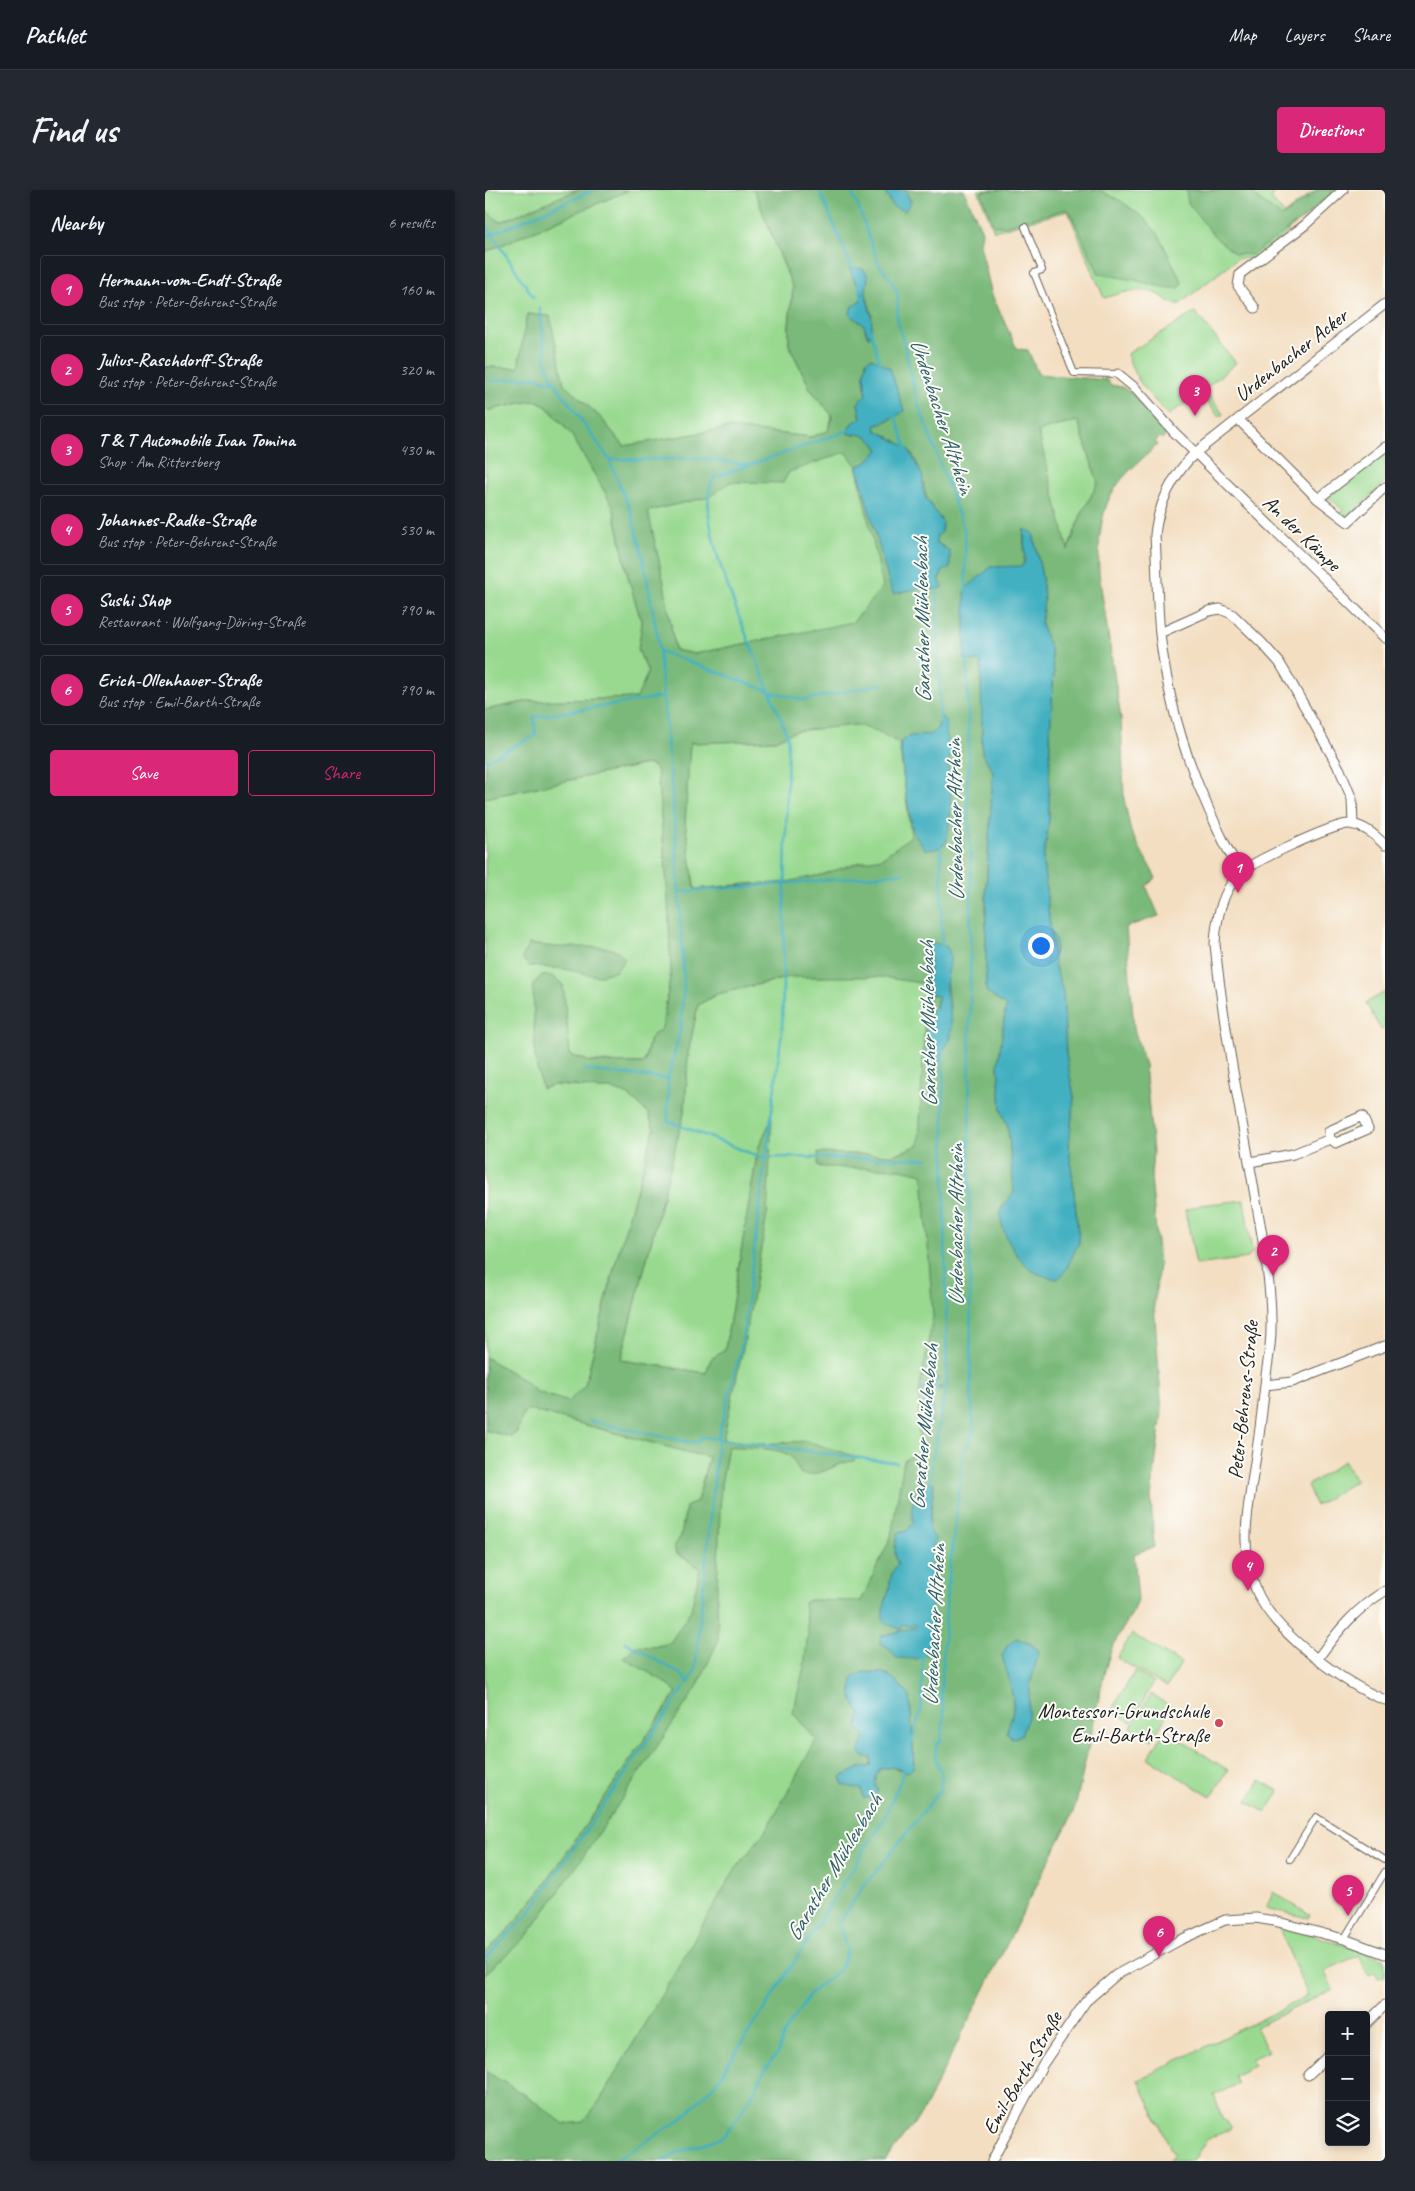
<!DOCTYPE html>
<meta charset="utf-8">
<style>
body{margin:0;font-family:Caveat,sans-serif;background:#242831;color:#f1f3f6}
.controls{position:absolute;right:15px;bottom:15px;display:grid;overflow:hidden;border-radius:5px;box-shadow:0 2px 8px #0003}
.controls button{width:45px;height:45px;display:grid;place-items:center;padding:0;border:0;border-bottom:1px solid #363941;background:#171b24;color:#f1f3f6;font:25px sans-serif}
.you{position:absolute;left:555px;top:755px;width:18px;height:18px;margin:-12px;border:4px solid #fff;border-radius:50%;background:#1a73e8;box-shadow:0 0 0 8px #1a73e833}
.badge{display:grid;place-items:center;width:32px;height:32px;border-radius:50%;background:#db2777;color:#fff;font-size:16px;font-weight:700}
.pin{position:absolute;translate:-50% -41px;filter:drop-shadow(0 1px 2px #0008)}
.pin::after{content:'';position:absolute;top:26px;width:18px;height:15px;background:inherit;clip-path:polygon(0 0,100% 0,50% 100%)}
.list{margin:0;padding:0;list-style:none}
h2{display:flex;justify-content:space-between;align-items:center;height:65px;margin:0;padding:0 20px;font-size:21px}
h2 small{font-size:16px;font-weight:400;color:#9ea1a6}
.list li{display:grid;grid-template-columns:32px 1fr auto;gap:15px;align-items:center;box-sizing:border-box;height:70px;margin:0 10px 10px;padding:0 10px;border:1px solid #363941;border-radius:5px}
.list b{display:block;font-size:19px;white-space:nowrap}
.list p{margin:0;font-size:16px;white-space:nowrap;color:#9ea1a6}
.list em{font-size:16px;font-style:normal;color:#9ea1a6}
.actions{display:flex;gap:10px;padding:15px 20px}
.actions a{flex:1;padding:11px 0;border:1px solid #db2777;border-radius:5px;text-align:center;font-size:18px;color:#db2777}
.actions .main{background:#db2777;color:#fff}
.icon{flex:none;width:28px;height:28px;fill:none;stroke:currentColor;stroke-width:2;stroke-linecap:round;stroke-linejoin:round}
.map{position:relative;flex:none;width:900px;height:1971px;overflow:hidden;border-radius:5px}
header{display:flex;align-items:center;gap:30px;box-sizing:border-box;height:70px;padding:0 25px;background:#171b24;border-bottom:1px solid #363941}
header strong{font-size:24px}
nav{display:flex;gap:28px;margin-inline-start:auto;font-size:18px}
.intro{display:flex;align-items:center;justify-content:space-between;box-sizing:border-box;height:120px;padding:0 30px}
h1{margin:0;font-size:35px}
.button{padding:12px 22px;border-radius:5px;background:#db2777;color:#fff;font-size:18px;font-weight:700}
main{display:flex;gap:30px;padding:0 30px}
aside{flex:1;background:#171b24;border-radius:5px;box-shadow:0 2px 8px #0003}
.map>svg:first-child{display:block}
.green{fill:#98d98f;stroke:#5a7a56;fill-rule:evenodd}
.forest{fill:#7ab97a;stroke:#4b6a4b;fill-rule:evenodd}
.water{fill:#43b0c1;stroke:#30666e}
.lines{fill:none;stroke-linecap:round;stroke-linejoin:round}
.stream{stroke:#43b0c1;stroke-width:2.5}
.pedestrian-casing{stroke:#676056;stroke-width:8}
.minor-casing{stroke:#676056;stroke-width:11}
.pedestrian{stroke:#fff;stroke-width:6}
.minor{stroke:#fff;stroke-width:9}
.poi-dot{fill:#d1495b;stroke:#fdfcf7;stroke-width:2}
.labels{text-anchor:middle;stroke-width:4;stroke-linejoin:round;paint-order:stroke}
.street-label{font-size:21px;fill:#1c1c1c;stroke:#fdfcf7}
.poi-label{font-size:21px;fill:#1c1c1c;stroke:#fdfcf7;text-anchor:end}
.water-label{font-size:22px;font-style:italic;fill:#2e5f66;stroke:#fdfcf7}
</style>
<header>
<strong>Pathlet</strong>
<nav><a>Map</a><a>Layers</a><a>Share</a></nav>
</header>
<div class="intro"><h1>Find us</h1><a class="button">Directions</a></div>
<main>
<aside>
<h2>Nearby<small>6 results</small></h2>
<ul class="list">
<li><span class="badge">1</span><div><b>Hermann-vom-Endt-Straße</b><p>Bus stop · Peter-Behrens-Straße</p></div><em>160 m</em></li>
<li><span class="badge">2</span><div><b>Julius-Raschdorff-Straße</b><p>Bus stop · Peter-Behrens-Straße</p></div><em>320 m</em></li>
<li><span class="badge">3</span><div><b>T &amp; T Automobile Ivan Tomina</b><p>Shop · Am Rittersberg</p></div><em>430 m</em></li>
<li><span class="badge">4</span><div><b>Johannes-Radke-Straße</b><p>Bus stop · Peter-Behrens-Straße</p></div><em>530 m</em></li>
<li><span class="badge">5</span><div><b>Sushi Shop</b><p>Restaurant · Wolfgang-Döring-Straße</p></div><em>790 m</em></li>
<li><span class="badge">6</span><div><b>Erich-Ollenhauer-Straße</b><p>Bus stop · Emil-Barth-Straße</p></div><em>790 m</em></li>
</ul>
<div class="actions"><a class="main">Save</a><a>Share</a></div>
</aside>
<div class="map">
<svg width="900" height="1971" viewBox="0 0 900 1971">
<rect width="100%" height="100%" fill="#fdfcf7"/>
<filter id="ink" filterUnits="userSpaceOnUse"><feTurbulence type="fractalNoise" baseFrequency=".02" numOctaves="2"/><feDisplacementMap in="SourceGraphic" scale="10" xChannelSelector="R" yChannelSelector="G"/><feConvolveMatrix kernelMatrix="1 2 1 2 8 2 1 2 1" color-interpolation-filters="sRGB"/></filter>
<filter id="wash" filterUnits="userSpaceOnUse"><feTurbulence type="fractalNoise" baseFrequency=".0096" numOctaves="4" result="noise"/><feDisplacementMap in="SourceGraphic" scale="20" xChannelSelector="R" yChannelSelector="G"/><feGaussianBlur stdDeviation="1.12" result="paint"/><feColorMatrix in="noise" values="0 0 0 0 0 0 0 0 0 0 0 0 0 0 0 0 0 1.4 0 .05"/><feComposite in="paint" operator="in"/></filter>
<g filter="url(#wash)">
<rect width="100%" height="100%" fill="#f3dec1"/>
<path class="green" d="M0,0h92l-77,32 -15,-12z
M144,0h125l39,98 -4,37v20l22,45 20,24 1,4 -3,7v6l-18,6 -82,-9 -105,18 -23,-28 -37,-34 -15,-68 -22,-2 -8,54 -34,-1v-115z
M399,0l9,17 18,-5 -6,-12h4l90,230 -70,1603 -444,138v-202l27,-27 172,-244 34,-249 53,-317 -13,26 -33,202 -14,9 -5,14 -85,-13 64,-251 3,-55 10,-49 19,-11 66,-15 -28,-96 -60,6 -10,-67 5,-79 85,-3 -27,-97 -54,11 -19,-4 -11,-67 -17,-72 62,-14 2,-14 121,-51zM405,178l13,43 -34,25z
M493,0h299l-5,5v5l12,14 31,-24h22l-21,21h-3l-25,19v3l-35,26 -15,-1 -58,46c-13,0 -11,-4 -21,-9 -18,-9 -38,-2 -55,3l-36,-87 -74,20z
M710,122l41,51 -29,24 2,8 14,19 -4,3 -20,-25 -30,23c-19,-19 -34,-34 -42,-61z
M53,211l11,8 22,25 42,72 15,71 14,47 -4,26 10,22 -10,26 -109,3 -44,9v-299l40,-9z
M593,231l20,62 -17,32 -14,36 -29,-120z
M900,263v29l-32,31 -9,3 -3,-2 2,-4 -13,-12 -4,4 -2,-2z
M162,574l6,2 4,5 11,125 3,76 -9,56 -12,10 -6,25 -53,-1 -21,-7 -7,-70 -11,-9h-11l13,109 58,4 15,5 21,19 6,16 -40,139 -29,117 -17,17 -31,-10 -14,-12 -38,-23v-559z
M900,802v36l-4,2 -15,-27z
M759,1010l8,52 -4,6 -52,7 -11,-55 16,-5z
M45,1220l160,43 19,3 -12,45 -11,6 -5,29 -7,11 2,6 24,15 -23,124 -136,198 -36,44 -20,19v-523l25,7 6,-4 8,-21z
M859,1271l12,20 -40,25 -9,-20z
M647,1444l49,29 -14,24 -50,-29z
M650,1481l19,11 -23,40 -20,-11z
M666,1504l21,13 -20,33 -21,-13z
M680,1540l63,40 -17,27 -63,-39z
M775,1590l19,11 -13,22 -19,-12z
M788,1702l37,23 -2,3 -42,-10z
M798,1735l102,34v17l-7,2 -3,-6 -6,3 -10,-20 -35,16 9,18 -77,38 12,24 -17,8 3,6 -20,11 4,8 -24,11 8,23 9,8 -1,3 -24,11 -13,21h-25l6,-6 -36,-75 170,-84 -29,-68z"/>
<path class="forest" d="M92,0h52l-144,62v-42l15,12z
M269,0h130l9,17 18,-5 -6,-12h59l18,41 -2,14 12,50 25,54 11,1 10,24 69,6 4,5 11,2 8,5 38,41 -6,6 -2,-2 -5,5 2,3c-13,13 -28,24 -39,39 -19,24 -20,62 -19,90l22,145 3,80 7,33 25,46 -10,8 13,30 -33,11 8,102 11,36 8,88 -2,23 8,89 -5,40 8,107 -11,85 3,50 -20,7 4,46 -4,10 -22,37 -7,23 -29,134 -3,9 -151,300 -37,48h-400v-90l45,27 34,26 19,-2 17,-22 134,-229 33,-42 49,-89 -23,-27 11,-46 4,-34 -4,-30 5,-3 52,1 30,-64 13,-77 15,-7v-62l14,-74 -10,-143 -23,-5 -82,-2v-14l75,2 26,-10 7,-161 -45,-7h-91l-73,17 -19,11 -10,49 -3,55 -64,251 85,13 5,-14 14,-9 33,-202 14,-30 -5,97 -23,129 -21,95 37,5 47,-3 47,15v5c-19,1 -35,18 -53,13 -4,-6 -7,-16 -14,-20 -8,-5 -48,-8 -59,-7l-7,38 -4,107 1,49 -21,46 -120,179 -50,70 -42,38v-21l20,-19 36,-44 136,-198 -17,-13 -37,-21 12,-12 18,1 17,-4 21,-33 9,-42 -24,-15 -2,-6 7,-11 5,-29 11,-6 12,-44 -19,-4 -160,-43 -6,2 -8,21 -6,4 -25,-7v-73l38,23 14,12 31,10 17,-17 29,-117 40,-139 -6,-16 -21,-19 -15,-5h-15l-22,-3 -21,-1 -12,4 -7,-30 -2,-74 8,-9h11l11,9 7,70 21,7 53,1 6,-25 12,-10 9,-56 -3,-76 -11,-125 -4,-5 -7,-2 -161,34v-88l44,-9 108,-3 11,-26 -10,-22 4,-26 -14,-47 -15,-71 -42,-72 -22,-25 -11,-8 -12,1 -41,9v-44l33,1 9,-54 23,2 14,68 37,34 23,28 105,-18 82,9 17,-6 4,-13 -1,-4 -20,-24 -22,-45v-20l4,-37zM364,78l14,1 2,21 7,25 -5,21 -3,-11 -14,-10 1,-7 9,-7 3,-8 -8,-12zM405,178l13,43 -19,12 -9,3 1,4c14,7 29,14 38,27 10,17 10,53 27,62l-5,18 1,6 9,5 -3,23 -4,8 3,8 -4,2 -17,-1 -28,5 -36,-127 7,-2 15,-13 -10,-15 -9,-2 -10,-9 11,-7 -3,-14 8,-10 -2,-19zM593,231l20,62 -17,32 -13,35 -30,-119zM361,262l10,13 27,121 -30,36 -159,32 -19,-4 -11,-67 -16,-72 61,-14 21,-15 53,1 6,-11zM539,339l9,4 9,44 2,23 -3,25 9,22 4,25 -4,60 -1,89 -6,40 11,102 9,29 3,62 8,43 -5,48 10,97 -78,-33 13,-17 -6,-66 -7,-16 -3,-44 8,-60 -20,-15v-102l7,-118 -11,-18 -1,-92 -15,-1 25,-93h31c5,-12 0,-26 2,-38zM371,535l20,6 23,12 12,93 -29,22 -22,4 -39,13 -35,7 -91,7 -10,-67 5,-79 85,-3 21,-9zM443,761l18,32 4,22v34l-10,14v7l-10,-33 8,-31 -5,-3c-2,-13 -1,-30 -5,-42zM450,1186l1,5 -4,6 7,1 -6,2c-2,8 -2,12 1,19l-13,7zM539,1450l10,6 5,6 -9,32 -2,34 -16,21 -5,-6c1,-8 5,-15 6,-23 1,-18 -6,-37 -11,-54zM378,1482l20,1 11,6 16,17 4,71 -16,3 -6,-3 -12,2 -4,7 -1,9 -14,4 -18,-4 -2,-8 19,-9 11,-2c1,-14 -5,-27 -13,-39l3,-12z
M507,0h107l22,11 23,17 14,16 24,48 -3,6h-13l-32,-8 -35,-6 -29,-62 -3,-3 -63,17h-10l-13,-34z
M701,0h64c10,14 20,16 32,27l36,-27h17l-34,30 -49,35 -17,-1 -20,-17 -27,-34z
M44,754l27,3h47l15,4 7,8 -9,12 -19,5 -33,-7 -35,-3 -7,-8z"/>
<path class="water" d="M399,0h21l6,12 -6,9 -12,-4z
M364,78c4,0 12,-1 15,2 8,7 1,15 2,22 2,20 10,23 3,46l-5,-13 -14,-10 1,-7 9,-7 3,-8 -8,-12z
M387,168l18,10 14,43c-9,7 -20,10 -29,15l1,4 32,18 15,29v13l3,8 17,25 -2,10 -5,4 1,6 13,9v16l-7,3 -4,8 4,8 -5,2 -17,-1 -28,6 -5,-15 -31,-113 7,-2 15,-14c-11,-15 -13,-16 -31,-16l2,-9 11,-7 -3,-15 8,-9 -2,-19 2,-14z
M539,339l9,4 9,44 2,23 -3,25 9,22 4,25 -4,60 -1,89 -6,40 11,102 9,29 3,62 8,43 -5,48 10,97 -13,28 -8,9c-10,-2 -21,-4 -29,-11 -14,-13 -30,-37 -28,-57 1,-6 9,-13 13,-19l-6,-66 -7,-16 -3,-45 8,-59 -20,-14v-103l7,-118 -11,-18 -1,-91 -16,-2v-71l26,-22 31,-1 3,-5z
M456,527l5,3v14l6,18c-7,13 -2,25 -1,39 0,17 -1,35 -5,52l-10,6h-11l-12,-17 -9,-49 -4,-41 10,-6 22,-2 6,-7z
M450,753l12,4c7,9 0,27 -1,38 -1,17 10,37 4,54 -3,9 -10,11 -10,21l-3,2 -11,-8v-25l4,-2v-16l6,-3 2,-12 -9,-2c-4,-12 1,-22 1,-33 0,-6 -2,-10 -1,-16z
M450,1186l4,3 -7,8h10l-4,5 -5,-2c-4,15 7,29 -8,40 -7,-13 1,-17 -1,-27 -1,-6 -2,-10 -2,-16z
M443,1292l6,1 -5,46 6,10 -5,24 2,56 -3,34 -12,6 -21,-1 -5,-7 -11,-8 1,-7 35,-9 -1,-3 -7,2 -5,-2 -2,5c-29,-7 -16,-20 -12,-40 2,-11 1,-17 9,-25 -5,-11 -3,-19 0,-31l9,-2 6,-8c0,-14 -4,-30 13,-36z
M531,1448l18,8 5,6 -9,32 -2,34 -7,17 -9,4 -5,-6c1,-8 5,-15 6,-23 1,-18 -6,-37 -11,-54l5,-10z
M378,1482l20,1 11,6 16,17 4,71 -6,5 -16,-5 -12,2c-5,8 -6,14 -2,22l-3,6 -12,1 -2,-9 -18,-4 -2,-8 19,-9 11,-2 1,-8 -10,-2 -2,-6 5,-13 -8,-10 4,-12c-11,-15 -10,-21 -8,-38z"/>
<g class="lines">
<path class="stream" d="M334,0l34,80
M365,0l8,16 20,57 13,17 7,14 -1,23 22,89 46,126 1,59
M0,33l49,75
M0,47l109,-47
M373,95l4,14
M55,119l6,54 8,19 55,77 34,1 52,-2 54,7
M385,138l10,36
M6,191l42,-4 21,5
M410,225l12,34
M124,269l23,56 12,48 14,76 17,187 4,66 106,-8 119,-11
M452,397l3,135
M174,461l110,40 34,9 80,-16
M0,571l51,-26 -2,-18 129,-20
M456,655l1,102
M99,880l84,9 12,-48 4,-45 -5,-94
M183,889v42l92,36 168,2
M105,1231l98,21h10l4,-5 195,26
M448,1268l14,-77 -4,-334
M445,1296l2,-22
M140,1452l57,33 7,8
M203,1493l7,-12 23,-232 24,-95 40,-313 6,-292c-14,-49 -105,-222 -73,-262l135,-47
M426,1554l10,-35 2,-56
M0,1769l45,-47 154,-224
M130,1971l65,-41 35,-36 54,-82 113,-180 18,-40 4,-14
M178,1971l13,-8 47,-16 25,-35 18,-34 12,-15 6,-19 24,-37 8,-9 21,-16 6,-9 4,-12 -8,-28 26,-39 11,-12 64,-82 2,-15 -7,-18 1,-12 5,-5 3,-27 -3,-19 6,-102 16,-137 11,-24 -3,-41 -2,-240 2,-287 -4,-78 2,-17 -2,-109"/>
</g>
</g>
<g filter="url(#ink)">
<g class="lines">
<defs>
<path id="pedestrian" d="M540,37l17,43 -8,3 40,100 44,1
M805,1669l26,-42 69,43
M859,1749l41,-67"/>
<path id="minor" d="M770,118l-17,-22 2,-12 65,-49 38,-35
M633,184l17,14 39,44 211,206
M753,229l80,80 30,23 37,-35
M833,309l67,-52
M675,443l49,-22 11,-2 12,5 30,29 17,19 9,15 52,93 12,29 1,26
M900,655c-10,-10 -20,-19 -35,-21 -15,-1 -104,40 -113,52 -16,19 -21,44 -22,68 8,82 25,164 39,246 8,45 18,93 17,140 0,15 -3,30 -5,45 -3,29 -6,58 -11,87 -6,44 -18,87 2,130 18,41 87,92 128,108
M756,680c-14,-18 -22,-39 -32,-60 -25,-55 -42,-115 -49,-176 -3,-32 -3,-66 -5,-99 3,-31 18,-60 40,-82l190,-149
M765,972l43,-8 37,-15 -1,-8 33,-15 6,13 -32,14 -6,-4
M780,1195l27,-3 93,-36
M833,1468c19,-26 38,-50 67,-67
M881,1834l19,-19
M823,1885l21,-20
M507,1971l51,-97 43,-63 30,-26 64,-35 45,-20 31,-2 18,3 70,18 41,15"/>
</defs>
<use href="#pedestrian" class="pedestrian-casing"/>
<use href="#minor" class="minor-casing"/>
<use href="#pedestrian" class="pedestrian"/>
<use href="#minor" class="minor"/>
</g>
</g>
<circle class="poi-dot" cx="734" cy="1533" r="5"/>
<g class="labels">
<g class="street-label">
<text transform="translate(806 165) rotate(-38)" y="7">Urdenbacher Acker</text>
<text transform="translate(817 343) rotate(44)" y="7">An der Kämpe</text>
<text transform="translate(758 1210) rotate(-84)" y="7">Peter-Behrens-Straße</text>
<text transform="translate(537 1883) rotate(-60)" y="7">Emil-Barth-Straße</text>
</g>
<g class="poi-label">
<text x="724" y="1528">Montessori-Grundschule<tspan x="724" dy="24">Emil-Barth-Straße</tspan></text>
</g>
<g class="water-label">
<text transform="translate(458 226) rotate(72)" y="8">Urdenbacher Altrhein</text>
<text transform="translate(436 430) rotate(-91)" y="8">Garather Mühlenbach</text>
<text transform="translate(469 630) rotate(-91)" y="8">Urdenbacher Altrhein</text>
<text transform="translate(442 834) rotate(-91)" y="8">Garather Mühlenbach</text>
<text transform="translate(470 1035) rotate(-90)" y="8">Urdenbacher Altrhein</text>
<text transform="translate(438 1237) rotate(-85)" y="8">Garather Mühlenbach</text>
<text transform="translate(448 1435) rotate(-87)" y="8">Urdenbacher Altrhein</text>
<text transform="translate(348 1677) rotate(-59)" y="8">Garather Mühlenbach</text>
</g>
</g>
</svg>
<div class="controls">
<button>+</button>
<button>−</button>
<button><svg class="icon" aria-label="layers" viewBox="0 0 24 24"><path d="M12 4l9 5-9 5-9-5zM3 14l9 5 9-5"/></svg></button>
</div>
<div class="you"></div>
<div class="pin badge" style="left:753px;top:703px">1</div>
<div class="pin badge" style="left:788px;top:1086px">2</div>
<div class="pin badge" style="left:710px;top:226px">3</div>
<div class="pin badge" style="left:763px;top:1401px">4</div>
<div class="pin badge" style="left:863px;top:1726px">5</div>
<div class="pin badge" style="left:674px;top:1767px">6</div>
</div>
</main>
